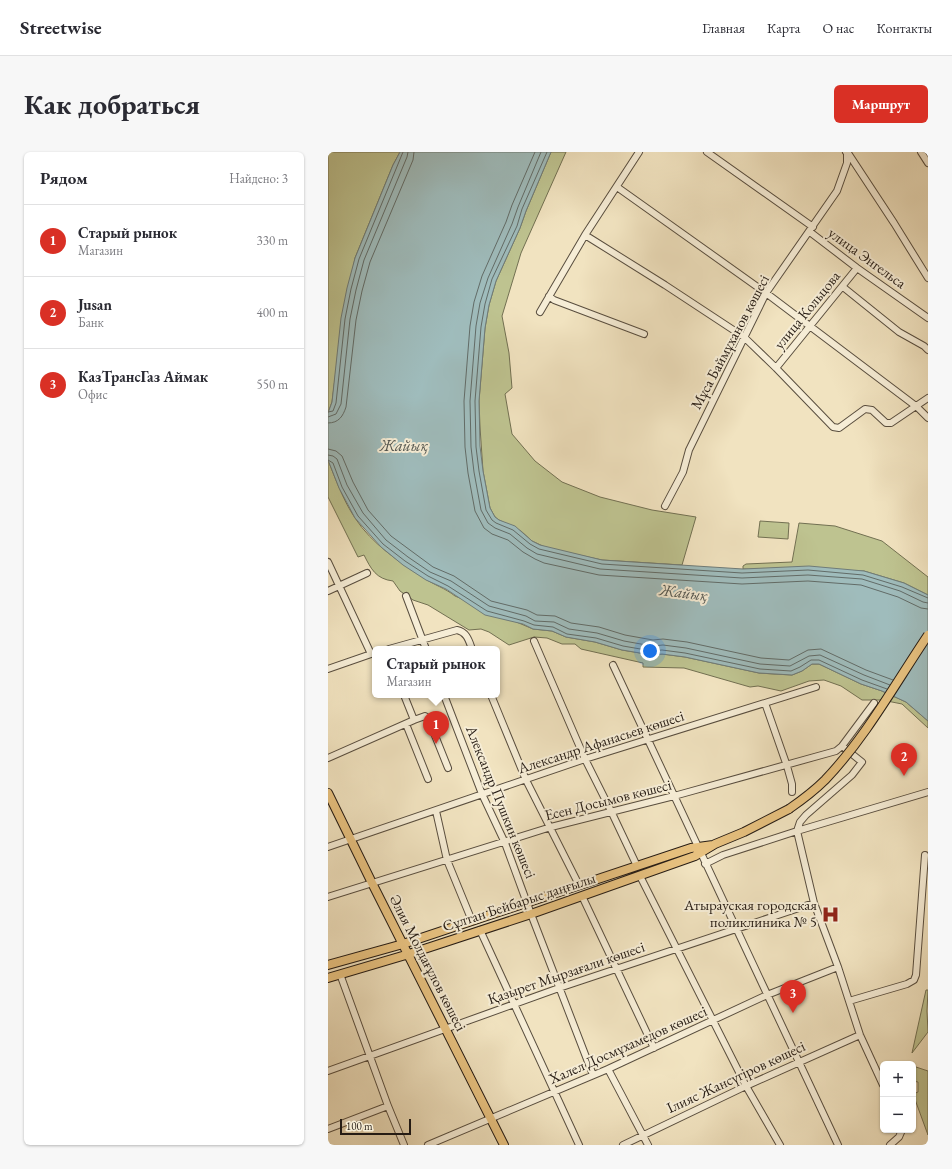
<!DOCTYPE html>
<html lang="ru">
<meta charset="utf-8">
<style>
body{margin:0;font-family:"EB Garamond",serif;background:#f7f7f7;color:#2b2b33}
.controls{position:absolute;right:12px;bottom:12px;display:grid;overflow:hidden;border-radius:6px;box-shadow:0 1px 3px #0004}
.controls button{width:36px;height:36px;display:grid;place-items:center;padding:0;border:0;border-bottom:1px solid #e1e1e2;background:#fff;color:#2b2b33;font:20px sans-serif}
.scale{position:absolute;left:12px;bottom:10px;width:71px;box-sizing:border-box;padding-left:4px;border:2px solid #261c14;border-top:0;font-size:11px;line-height:14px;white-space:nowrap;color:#261c14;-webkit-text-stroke:3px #f6edd6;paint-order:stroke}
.you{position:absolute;left:322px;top:499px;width:14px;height:14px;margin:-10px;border:3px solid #fff;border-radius:50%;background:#1a73e8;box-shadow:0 0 0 6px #1a73e833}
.badge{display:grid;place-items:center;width:26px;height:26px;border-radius:50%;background:#d93025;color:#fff;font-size:13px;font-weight:700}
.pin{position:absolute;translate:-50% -33px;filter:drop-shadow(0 1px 2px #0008)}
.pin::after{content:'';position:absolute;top:21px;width:14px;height:12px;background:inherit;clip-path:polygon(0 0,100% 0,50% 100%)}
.popup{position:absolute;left:44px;top:494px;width:128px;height:52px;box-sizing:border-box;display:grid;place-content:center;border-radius:6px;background:#fff;filter:drop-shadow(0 1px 3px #0005);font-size:13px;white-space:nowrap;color:#7c7c81}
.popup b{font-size:15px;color:#2b2b33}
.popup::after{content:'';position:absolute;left:50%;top:100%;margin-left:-8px;border:8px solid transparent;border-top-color:#fff}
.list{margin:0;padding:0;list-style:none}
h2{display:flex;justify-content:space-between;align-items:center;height:52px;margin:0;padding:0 16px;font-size:17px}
h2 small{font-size:13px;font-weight:400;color:#7c7c81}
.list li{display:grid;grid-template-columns:26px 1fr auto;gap:12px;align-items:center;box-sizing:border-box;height:72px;padding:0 16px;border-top:1px solid #e1e1e2}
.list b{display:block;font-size:15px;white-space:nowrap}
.list p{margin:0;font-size:13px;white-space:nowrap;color:#7c7c81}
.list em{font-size:13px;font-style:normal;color:#7c7c81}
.map{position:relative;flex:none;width:600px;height:993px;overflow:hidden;border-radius:6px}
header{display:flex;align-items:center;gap:24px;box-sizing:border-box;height:56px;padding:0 20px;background:#fff;border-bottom:1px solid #e1e1e2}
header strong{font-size:19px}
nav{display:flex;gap:22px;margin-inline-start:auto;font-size:14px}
.intro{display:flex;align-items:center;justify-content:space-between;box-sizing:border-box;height:96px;padding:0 24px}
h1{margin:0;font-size:28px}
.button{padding:10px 18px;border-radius:6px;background:#d93025;color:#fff;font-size:14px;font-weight:700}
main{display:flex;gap:24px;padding:0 24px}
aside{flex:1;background:#fff;border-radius:6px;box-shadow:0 1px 3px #0004}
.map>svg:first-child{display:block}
.green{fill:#bec390;stroke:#727052}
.water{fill:#9fbcbc;stroke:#6f7c79}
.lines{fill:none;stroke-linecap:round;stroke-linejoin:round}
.shore{stroke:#626c68;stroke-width:1}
.minor-casing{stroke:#594e3f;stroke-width:8}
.major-casing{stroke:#261c14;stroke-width:10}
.minor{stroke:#f6edd6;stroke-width:6}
.major{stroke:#e8c280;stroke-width:8}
.major-bridge-casing{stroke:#261c14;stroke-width:10;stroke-linecap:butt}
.major-bridge{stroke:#e8c280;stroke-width:8}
.labels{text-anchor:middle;stroke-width:4;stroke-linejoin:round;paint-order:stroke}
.street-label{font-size:15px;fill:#261c14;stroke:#f6edd6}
.poi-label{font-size:15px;fill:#261c14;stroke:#f6edd6;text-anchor:end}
.water-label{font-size:16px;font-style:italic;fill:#50544f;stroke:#f6edd6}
</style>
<header>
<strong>Streetwise</strong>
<nav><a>Главная</a><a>Карта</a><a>О нас</a><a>Контакты</a></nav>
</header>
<div class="intro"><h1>Как добраться</h1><a class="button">Маршрут</a></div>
<main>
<aside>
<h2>Рядом<small>Найдено: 3</small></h2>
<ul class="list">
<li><span class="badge">1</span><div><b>Старый рынок</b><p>Магазин</p></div><em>330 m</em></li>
<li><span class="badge">2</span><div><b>Jusan</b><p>Банк</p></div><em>400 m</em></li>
<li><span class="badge">3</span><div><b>КазТрансГаз Аймак</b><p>Офис</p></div><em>550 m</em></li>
</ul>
</aside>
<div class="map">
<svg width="600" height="993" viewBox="0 0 600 993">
<rect width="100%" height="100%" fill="#f1e3c0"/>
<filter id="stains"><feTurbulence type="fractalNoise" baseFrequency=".005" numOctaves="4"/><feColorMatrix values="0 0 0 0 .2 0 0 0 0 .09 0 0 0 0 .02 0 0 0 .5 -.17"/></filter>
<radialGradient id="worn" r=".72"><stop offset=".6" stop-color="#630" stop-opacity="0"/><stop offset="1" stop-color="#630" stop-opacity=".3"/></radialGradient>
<path class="green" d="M0,0h72l-7,13 -38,93 -17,97 -6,47 -4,11z
M223,0h15l-45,101 -19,63 7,37 3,35 -7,6 7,40 23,27 27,21 38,15 52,13 44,7 -14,48 -80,-5 -55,-12 -15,-7 -11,-10 -22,-11 -4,-3 -5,-9 -7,-37 -3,-44 -1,-26 6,-73 4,-23 7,-24 24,-53 6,-17z
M0,308c8,20 15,40 27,58 17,26 43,43 69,60 10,7 21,10 31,18l78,33 19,2 14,6 29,5 27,8 30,5 10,-1 23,3 74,16 15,1 18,1 10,-4 10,-7h7l42,20 21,7 24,11 22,19v7l-26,-24 -20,-4h-20l-21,-14 -17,-6 -15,1 -28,10 -23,-5 -8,1 -66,-19 -41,-1v-4l-62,-14 -6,-5h-13l-15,-6 -13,-1 -25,8 -20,-13 -8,-3 -12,1 -41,-25 -15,-5 -13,-9 -7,-10c-17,-2 -22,-12 -29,-26l-6,2 -30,-60z
M432,369l29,2 -1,16 -30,-2z
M471,371l36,3 47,15 46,36v18l-24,-12 -40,-12 -121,-2v-3l3,-2 46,-2z
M598,838h2l-1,21 1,21 -16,21z
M585,914l15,5v64l-15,-41 5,-2v-10l-5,-1z"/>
<path class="water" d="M72,0h151l-25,59 -6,17 -24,53 -7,24 -4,23 -6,73 1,45 3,25 7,37 5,9 4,3 16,6 17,15 8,4 62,15 141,9 66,-3 55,5 40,12 24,12v126l-22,-19 -24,-11 -21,-7 -42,-20h-7l-10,7 -10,4 -33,-2 -74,-16 -23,-3 -10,1 -30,-5 -27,-8 -29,-5 -14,-6 -19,-2 -10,-5 -38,-9 -39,-26 -20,-9 -23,-15 -22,-18 -26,-29 -16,-30 -11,-28v-47l4,-11 9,-84 6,-30 8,-30 38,-93z"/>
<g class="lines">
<path class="shore" d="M207,0l-23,53 -6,17 -24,54 -8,26 -4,24 -6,75 1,46 3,26 7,38 9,17 8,6 16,6 15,12 12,7 9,4 55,12 143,9 66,-3 53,4 37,12 23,11 7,1
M213,0l-23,55 -6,17 -24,54 -8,25 -4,23 -6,75 1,46 3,25 7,38 7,13 7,5 15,6 17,14 10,6 63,15 142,9 66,-3 54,4 38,12 23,11 5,1
M219,0l-25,57 -5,17 -25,53 -7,25 -4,23 -6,74 1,46 3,24 7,39 6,10 4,3 17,7 17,14 9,5 63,15 140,9 66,-3 55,5 39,12 26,11
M0,260l5,-1 3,-8 9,-84 6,-30 8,-30 44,-107
M0,265l8,-3 5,-10 9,-85 6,-29 8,-30 43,-103 1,-5
M0,271c11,0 15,-7 18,-16l10,-87 6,-29 8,-29 43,-102 1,-8
M0,297l8,2 6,5 11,26 15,28 23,26 42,31 21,9 37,25 36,9 10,5 18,1 16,7 28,4 26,8 28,5 10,-1 24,3 74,16 28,2 19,-10 13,-1 45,21 27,10
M0,303l5,1 4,3 10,26 16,28 23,27 22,17 22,15 21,9 38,25 37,10 9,5 19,1 15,7 28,4 27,8 28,5 11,-1 23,3 74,16 30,2 19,-10 11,-1 44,20 26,10
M0,308l5,3 9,24 16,29 25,28 22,17 23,15 20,10 39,25 37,10 10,4 19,2 14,7 29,4 27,8 29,5 10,-1 23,3 75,16 31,2 9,-4 11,-7h8l43,20 25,9"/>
<defs>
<path id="minor" d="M379,0l106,75
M593,0l7,11
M520,1l46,70 34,55
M289,35l149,106 151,114 11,11
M482,80l47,36 71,50
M257,83l80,50 79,52 32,31 57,59 6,1 26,-19 7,1 14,13h5l37,-25
M515,135l56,45 25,14 4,4
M221,144l5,4 90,34
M212,160l45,-77 54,-83
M448,216l81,-100
M337,354l18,-34 6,-22 77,-157 71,-102 10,-28v-10l-1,-1
M0,410l43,92
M0,439l39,-18
M78,444l20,53
M206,489l51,118 26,52 26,55
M61,497l68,-19c10,2 12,11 15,19
M285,513c74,160 150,320 225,480
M0,517l46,-16
M76,543l10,25
M116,543l38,99 23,49 26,71 62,161
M163,543l35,85 53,105
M437,551l22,63 5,18v8
M78,572l22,55
M514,594l20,16 -10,13 -46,40 -6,7 -3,9 17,72 24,64 22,68 23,50
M0,606l86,-38 11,-4 3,2 20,50
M108,659l11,49 25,61
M0,695l257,-88 231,-72
M377,712l18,-9 74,-24 131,-39
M312,724l106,210 34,59
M254,744l72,152
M0,745l223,-70 123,-31 162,-45 6,-5 32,-43
M152,778l99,215
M12,822l48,132 16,39
M521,849l58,-17 7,-4 2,-5 9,-120
M280,917l40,76
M0,919l231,-83 255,-85
M0,977l60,-23
M100,993l180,-76 159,-74 71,-28
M295,993l123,-59 114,-51
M562,993l9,-8 3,-7"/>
<path id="major" d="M0,641l44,90 132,262
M0,813l75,-21 288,-96 22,-3
M0,826l81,-24 122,-40 164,-58 20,-12 29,-12 45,-23"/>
</defs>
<use href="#minor" class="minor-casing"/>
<use href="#major" class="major-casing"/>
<use href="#minor" class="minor"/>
<use href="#major" class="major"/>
<defs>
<path id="major-bridge" d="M461,657c13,-9 25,-18 36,-29 41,-43 70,-96 103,-145"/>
</defs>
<use href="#major-bridge" class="major-bridge-casing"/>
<use href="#major-bridge" class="major-bridge"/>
</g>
<defs>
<symbol id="hospital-bare" viewBox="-9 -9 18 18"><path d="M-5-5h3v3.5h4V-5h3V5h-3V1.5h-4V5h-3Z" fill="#8f2418" stroke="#f6edd6" stroke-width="2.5" paint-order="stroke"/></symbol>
</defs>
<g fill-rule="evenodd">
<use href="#hospital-bare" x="490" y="750" width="25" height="25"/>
</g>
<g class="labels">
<g class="street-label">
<text transform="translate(539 106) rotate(36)" y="5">улица Энгельса</text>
<text transform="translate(479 158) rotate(-51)" y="5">улица Кольцова</text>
<text transform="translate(402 190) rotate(-62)" y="5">Мұса Баймұханов көшесі</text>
<text transform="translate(273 590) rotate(-18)" y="5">Александр Афанасьев көшесі</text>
<text transform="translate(280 648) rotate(-14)" y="5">Есен Досымов көшесі</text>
<text transform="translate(173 650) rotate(68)" y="5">Александр Пушкин көшесі</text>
<text transform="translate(191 750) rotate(-18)" y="5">Сұлтан Бейбарыс даңғылы</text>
<text transform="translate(100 811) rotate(63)" y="5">Әлия Молдағұлов көшесі</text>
<text transform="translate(238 821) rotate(-19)" y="5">Қазырет Мырзағали көшесі</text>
<text transform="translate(300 893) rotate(-24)" y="5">Халел Досмұхамедов көшесі</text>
<text transform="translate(408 925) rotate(-25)" y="5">Ілияс Жансүгіров көшесі</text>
</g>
<g class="poi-label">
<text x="489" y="758">Атырауская городская<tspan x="489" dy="17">поликлиника № 5</tspan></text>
</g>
<g class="water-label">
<text x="76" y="299">Жайық</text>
<text transform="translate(356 440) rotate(7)" y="6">Жайық</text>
</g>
</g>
<rect width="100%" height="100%" filter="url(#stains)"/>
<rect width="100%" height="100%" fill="url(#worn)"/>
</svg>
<div class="controls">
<button>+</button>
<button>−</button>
</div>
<div class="scale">100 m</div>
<div class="you"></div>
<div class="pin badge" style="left:108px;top:592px">1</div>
<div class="popup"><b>Старый рынок</b>Магазин</div>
<div class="pin badge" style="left:576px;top:624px">2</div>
<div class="pin badge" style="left:465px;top:861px">3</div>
</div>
</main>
